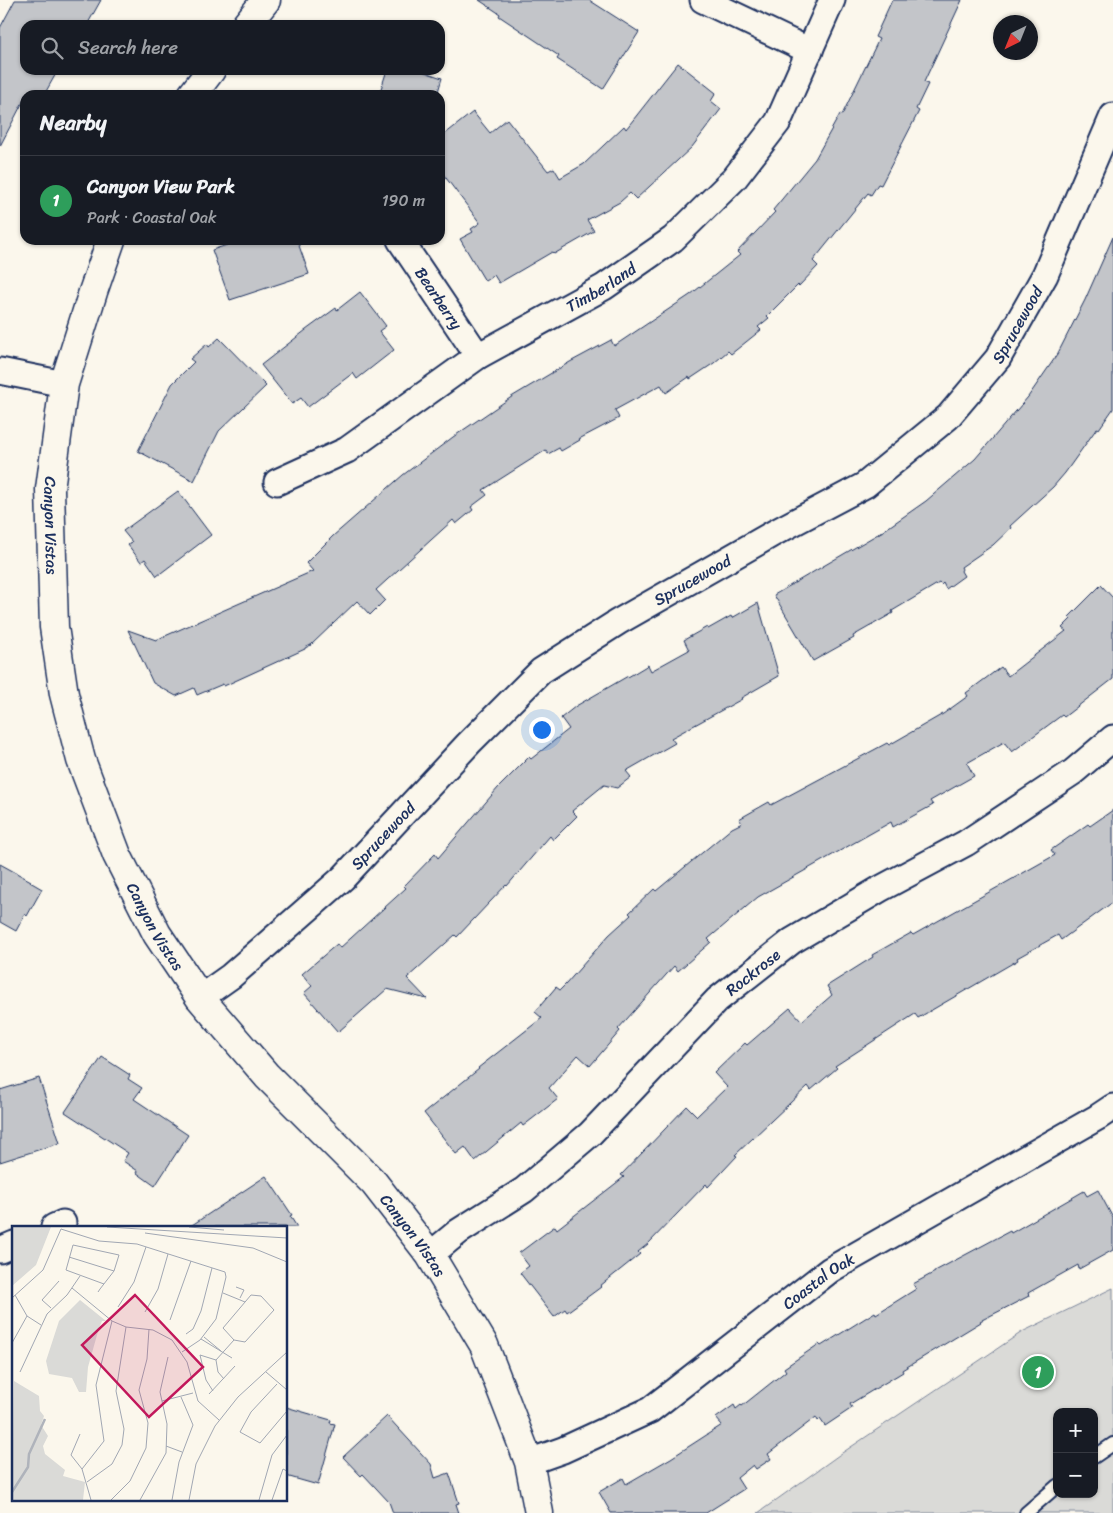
<!DOCTYPE html>
<meta charset="utf-8">
<style>
body{margin:0;font-family:Sriracha,sans-serif;background:#20242c;color:#f1f3f6}
.controls{position:absolute;right:15px;bottom:15px;display:grid;overflow:hidden;border-radius:10px;box-shadow:0 1px 4px #0004}
.controls button{width:45px;height:45px;display:grid;place-items:center;padding:0;border:0;border-bottom:1px solid #363941;background:#171b24;color:#f1f3f6;font:25px sans-serif}
.compass{position:absolute;left:993px;top:15px;width:45px;height:45px;border-radius:50%;background:#171b24;box-shadow:0 1px 4px #0004;rotate:223deg}
.you{position:absolute;left:541px;top:729px;width:18px;height:18px;margin:-12px;border:4px solid #fff;border-radius:50%;background:#1a73e8;box-shadow:0 0 0 8px #1a73e833}
.badge{display:grid;place-items:center;width:32px;height:32px;border-radius:50%;background:#2563eb;color:#fff;font-size:16px;font-weight:700}
.pin{position:absolute;translate:-50% -50%;border:2px solid #fff;box-shadow:0 1px 5px #0006}
.list{margin:0;padding:0;list-style:none}
h2{display:flex;justify-content:space-between;align-items:center;height:65px;margin:0;padding:0 20px;font-size:21px}
h2 small{font-size:16px;font-weight:400;color:#9ea1a6}
.list li{display:grid;grid-template-columns:32px 1fr auto;gap:15px;align-items:center;box-sizing:border-box;height:90px;padding:0 20px;border-top:1px solid #363941}
.list b{display:block;font-size:19px;white-space:nowrap}
.list p{margin:0;font-size:16px;white-space:nowrap;color:#9ea1a6}
.list em{font-size:16px;font-style:normal;color:#9ea1a6}
.icon{flex:none;width:28px;height:28px;fill:none;stroke:currentColor;stroke-width:2;stroke-linecap:round;stroke-linejoin:round}
.map{position:relative;flex:none;width:1113px;height:1513px;overflow:hidden}
.search{position:absolute;background:#171b24;box-shadow:0 1px 4px #0004;left:20px;top:20px;width:425px;height:55px;display:flex;align-items:center;gap:12px;box-sizing:border-box;padding:0 18px;border-radius:15px;color:#9ea1a6;font-size:19px}
.panel{position:absolute;background:#171b24;box-shadow:0 1px 4px #0004;left:20px;top:90px;width:425px;height:155px;border-radius:15px}
.map>svg:first-child{display:block}
.green{fill:#dadad7;stroke:#7a849a;fill-rule:evenodd}
.building{fill:#c3c5c9;stroke:#1b2f5e}
.lines{fill:none;stroke-linecap:round;stroke-linejoin:round}
.service-casing{stroke:#1b2f5e;stroke-width:16}
.minor-casing{stroke:#1b2f5e;stroke-width:29}
.tertiary-casing{stroke:#1b2f5e;stroke-width:31}
.service{stroke:#fbf7ec;stroke-width:12}
.minor{stroke:#fbf7ec;stroke-width:25}
.tertiary{stroke:#fbf7ec;stroke-width:28}
.labels{text-anchor:middle;stroke-width:4.5;stroke-linejoin:round;paint-order:stroke}
.street-label{font-size:16px;fill:#1b2f5e;stroke:#fbf7ec}
.inset-river{fill:none;stroke:#afb3bb;stroke-width:2.5}
.inset-road{fill:none;stroke:#a1a7b3;stroke-width:1}
.view{fill:#c2185b;fill-opacity:0.15;stroke:#c2185b;stroke-width:2.5}
.inset-edge{fill:none;stroke:#1b2f5e;stroke-width:2.5}
</style>
<div class="map">
<svg width="1113" height="1513" viewBox="0 0 1113 1513">
<rect width="100%" height="100%" fill="#fbf7ec"/>
<filter id="ink" filterUnits="userSpaceOnUse"><feTurbulence type="fractalNoise" baseFrequency=".02" numOctaves="2"/><feDisplacementMap in="SourceGraphic" scale="10" xChannelSelector="R" yChannelSelector="G"/><feConvolveMatrix kernelMatrix="1 2 1 2 8 2 1 2 1" color-interpolation-filters="sRGB"/></filter>
<g filter="url(#ink)">
<path class="green" d="M1113,1288v225h-355l81,-58 183,-123zM1057,1412h37v82h-37z"/>
<path class="building" d="M15,0h86l-14,25h-62v45h33l-14,25h-19v3l-25,48v-118z
M479,0h110l50,32 -36,57 -46,-30 2,-3 -60,-40 1,-2z
M892,0h70l-38,82 4,2 -12,25 3,2 -38,74 -3,-1 -7,11 -3,-2 -55,68 5,5 -19,20 -1,-1 -31,31 2,2 -11,9 3,3 -30,24 -3,-3 -14,12 -24,16 -1,-2 -23,16 -5,-8 -46,25 4,8 -40,21 1,1 -19,11 -2,-3 -11,6 -2,-4 -63,40 4,5 -16,12 2,3 -17,14 -3,-4 -77,70 9,10 -15,15 -13,-14 -46,44 -6,3v1l-81,37 -1,-2 -26,11 -3,-7 -18,8 -23,-13 -25,-53 28,10 157,-69 -7,-8 27,-27 70,-61 50,-38 60,-41 57,-34 41,-22 3,6 76,-51 50,-40 -3,-3 38,-40 -2,-2 42,-51 25,-45 2,1 37,-76 -4,-2z
M678,63l38,30 -5,8 10,8 -29,38 -56,52 -6,-6 -10,9 -33,18 7,11 -40,23 -2,-2 -53,31 -5,-8 -9,6 -25,-42 13,-7 -2,-3 9,-6 -40,-53v-32l33,-26 17,21 17,-14 41,52 6,-3 6,10 24,-14 40,-38 2,3z
M387,70h32l23,8 -5,17h-58z
M1113,237v172l-14,20 -2,-1 -32,45 -12,14 -43,39 1,2 -18,17 -32,22 1,2 -1,2 3,5 -18,13 -3,-6 -2,2 -2,-2 -47,28 1,2 -40,23 1,2 -41,23 -39,-66 109,-64 43,-30 49,-42 53,-62 29,-42 28,-55z
M242,240h55l12,34 -79,26 -18,-50z
M360,292l26,34 -7,5 15,19 -37,29 -4,-6 -45,34 -7,-9 -9,6 -31,-39 45,-35 30,-22 1,2z
M219,338l47,48 -47,45 -25,50 -56,-30 34,-67 22,-22 -4,-3 17,-15 2,3z
M178,491l33,44 -54,41 -12,-17 -4,3 -13,-17 4,-3 -9,-11z
M1101,585l12,13v81l-49,38 -2,-2 -50,37 -8,-10 -37,21 7,13 -44,25 3,4 -40,22 -2,-5 -133,75 -50,42 3,3 -33,29 -4,-5 -56,63 2,2 -30,35 -12,-11 -29,33 9,11 -35,27 -2,-3 -46,38 -10,-14 -9,7 -32,-41 55,-44 -1,-1 64,-50 -7,-6 21,-25 4,3 6,-6 43,-49 22,-20 -2,-2 25,-24 2,2 76,-63 10,-5 -3,-4 30,-17 2,3 116,-62 2,2 54,-31 25,-18 -2,-3 35,-26 7,9 58,-45 -4,-3 9,-9 -2,-2z
M758,603l21,73 -38,22 1,1 -71,39 4,5 -49,28 5,6 -14,11 -13,-3 -32,26 5,5 -24,24 -3,-4 -43,50 -1,-1 -49,52 -2,-2 -48,43 20,21 -40,-10 -49,43 -34,-39 8,-7 -10,-12 35,-30 3,4 66,-60 -2,-2 31,-32 3,4 60,-70 31,-31 2,2 38,-30 -8,-11 15,-12 52,-30v1l20,-12 3,6 38,-21 -5,-10 23,-13 1,2 23,-13 1,2z
M1113,810v92l-52,38 -3,-5 -41,23 1,2 -100,58 -3,-4 -80,52 2,2 -26,22 -3,-4 -73,69 2,1 -29,31 -2,-3 -58,60 -10,8 2,2 -40,32 1,1 -34,25 -2,-3 -11,8 -34,-44 9,-7 -10,-13 36,-27 2,3 67,-52 -3,-2 66,-69 10,10 30,-29 -13,-14 31,-30 2,2 43,-37 12,13 30,-26 -5,-9 46,-29 -1,-2 39,-22 2,2 142,-80 -4,-5 37,-26 2,2z
M0,864l31,17 -1,1 12,7 -15,27 -2,-2 -9,17 -16,-9z
M102,1057l28,18 -2,4 14,9 -8,11 54,36 -33,51 -18,-13 1,-2 -15,-10 5,-8 -63,-41z
M39,1078l21,65 -60,19v-72z
M266,1176l26,39 -2,1 7,11h-108z
M1098,1190l15,28v32l-34,19 -1,-4 -50,28 1,3 -49,25 1,1 -79,48 1,2 -53,32 2,4 -27,18 -5,-7 -2,2 -2,-4 -48,37 3,5 -15,10 -3,-4 -16,13 7,11 -38,24h-95l-12,-21 24,-14 3,6 45,-26 51,-33 -6,-7 18,-13 2,4 5,-4 1,1 44,-35 -2,-3 35,-24 2,2 54,-34 1,2 40,-25 -3,-5 22,-12v-1l75,-40 1,2 73,-42 3,5z
M286,1407l45,13 -1,3 5,1 -17,61 -32,-9z
M387,1416l44,48 4,14 14,-5 10,30 -3,1 3,9h-66l-4,-11 -26,-28 -2,2 -18,-19z"/>
<g class="lines">
<defs>
<path id="service" d="M1094,1457l19,-13
M1026,1513l31,-27"/>
<g id="minor">
<path d="M703,0l107,51"/>
<path id="s1" d="M400,240l78,116"/>
<path d="M0,371l64,13"/>
<path id="s2" d="M277,482l70,-32 131,-94 126,-69 69,-48 61,-60 44,-57 54,-122"/>
<path id="s3" d="M200,998l31,-22 112,-98 126,-135 72,-72 77,-49 156,-89 91,-48 83,-68 50,-59 47,-83 68,-159"/>
<path d="M54,1227l9,-4"/>
<path d="M0,1250l14,-6"/>
<path id="s4" d="M430,1255l28,-23 66,-42 66,-56 127,-134 75,-59 88,-52 86,-46 107,-71 40,-34"/>
<path id="s5" d="M529,1462l34,-12 87,-40 180,-140 268,-153 15,-10"/>
</g>
<g id="tertiary">
<path d="M246,25l20,-25"/>
<path d="M192,95l19,-25"/>
<path id="s6" d="M111,240l-18,52 -29,92 -14,105 4,138 10,67 17,66 36,95 40,79 43,64 67,78 107,107 56,72 54,90 45,117 10,51"/>
</g>
</defs>
<use href="#service" class="service-casing"/>
<use href="#minor" class="minor-casing"/>
<use href="#tertiary" class="tertiary-casing"/>
<use href="#service" class="service"/>
<use href="#minor" class="minor"/>
<use href="#tertiary" class="tertiary"/>
</g>
</g>
<g class="labels">
<g class="street-label">
<text dy="6" stroke="none"><textPath href="#s2" startOffset="379">Timberland</textPath></text>
<text dy="6" stroke="none"><textPath href="#s1" startOffset="70">Bearberry</textPath></text>
<text dy="6" stroke="none"><textPath href="#s3" startOffset="1070">Sprucewood</textPath></text>
<text dy="6" stroke="none"><textPath href="#s6" startOffset="294">Canyon Vistas</textPath></text>
<text dy="6" stroke="none"><textPath href="#s3" startOffset="650">Sprucewood</textPath></text>
<text dy="6" stroke="none"><textPath href="#s3" startOffset="245">Sprucewood</textPath></text>
<text dy="6" stroke="none"><textPath href="#s6" startOffset="714">Canyon Vistas</textPath></text>
<text dy="6" stroke="none"><textPath href="#s4" startOffset="431">Rockrose</textPath></text>
<text dy="6" stroke="none"><textPath href="#s6" startOffset="1118">Canyon Vistas</textPath></text>
<text dy="6" stroke="none"><textPath href="#s5" startOffset="344">Coastal Oak</textPath></text>
</g>
</g>
<g transform="translate(12 1226)">
<rect width="275" height="275" fill="#fbf7ec"/>
<path d="M0,1h39l-15,38 -24,21zM68,74l26,21h-4l-3,7 -11,39 -2,25h-7l-7,-14 -23,-4 -3,-13 13,-40zM2,155l25,15 1,15 4,5 -3,9 7,11 -5,10 2,8 20,16 -2,6 22,6 -2,18h-71z" fill="#dadad7"/>
<path class="inset-river" d="M0,266l16,-25 1,-13 16,-35"/>
<path class="inset-road" d="M95,1l180,11M177,1l35,3M133,7l108,15 34,14M57,31l45,14M224,61l8,3 -4,8M60,62l40,33 14,6 27,3 19,10 15,22 11,39 21,19M86,66l2,-3 14,-18 5,-16 -46,-10 -7,25 38,14M211,67l22,9M3,69l12,21 14,9M0,72l31,-28 18,-41 38,12 38,3 88,28 1,5 -10,42 -16,21 -18,12M106,81l16,-25 12,-35M39,82l-9,-8 17,-19M133,86l13,-23 10,-35M158,94l21,-59M174,108l7,-5 8,-18 11,-43M192,111l17,14M189,113l31,19M0,117l15,-27M8,146l27,-58 20,-19 13,-19M254,146l21,18M212,153l-6,-7 -2,-12 18,-20 -11,-12 28,-33 10,1 13,14 -29,32 -11,-2M265,158l-26,28 -11,20 20,11 27,-32M201,165l-7,-11 -6,-25 16,5M197,168l26,-28M150,175l31,-8M68,208l-9,21 11,14 9,31M154,220l16,6M70,243l22,-28 -8,-56 16,-64M75,256l25,-18 10,-19 2,-16 -8,-38 10,-64M99,274l19,-19 16,-33 2,-25 -9,-33 8,-31 2,-30M128,274l26,-47 1,-29 -7,-32 8,-35M160,274l7,-38 14,-37 -12,-28M177,274l7,-36 19,-38 23,-29 49,-45M247,274l13,-45 15,-20M260,274l11,-31 4,2"/>
<path class="view" d="M123,69l68,72 -54,50 -67,-72z"/>
<rect width="275" height="275" class="inset-edge"/>
</g>
</svg>
<div class="controls">
<button>+</button>
<button>−</button>
</div>
<svg class="compass" viewBox="-18 -18 36 36"><path d="M0-13l5 13h-10z" fill="#e53935"/><path d="M0 13l5-13h-10z" fill="#9ea1a6"/></svg>
<div class="you"></div>
<div class="pin badge" style="left:1038px;top:1372px;background:#2e9e5b">1</div>
<div class="search"><svg class="icon" aria-label="search" viewBox="0 0 24 24"><circle cx="10" cy="10" r="6"/><path d="M15 15l6 6"/></svg>Search here</div>
<section class="panel">
<h2>Nearby<small></small></h2>
<ul class="list">
<li><span class="badge" style="background:#2e9e5b">1</span><div><b>Canyon View Park</b><p>Park · Coastal Oak</p></div><em>190 m</em></li>
</ul>
</section>
</div>
